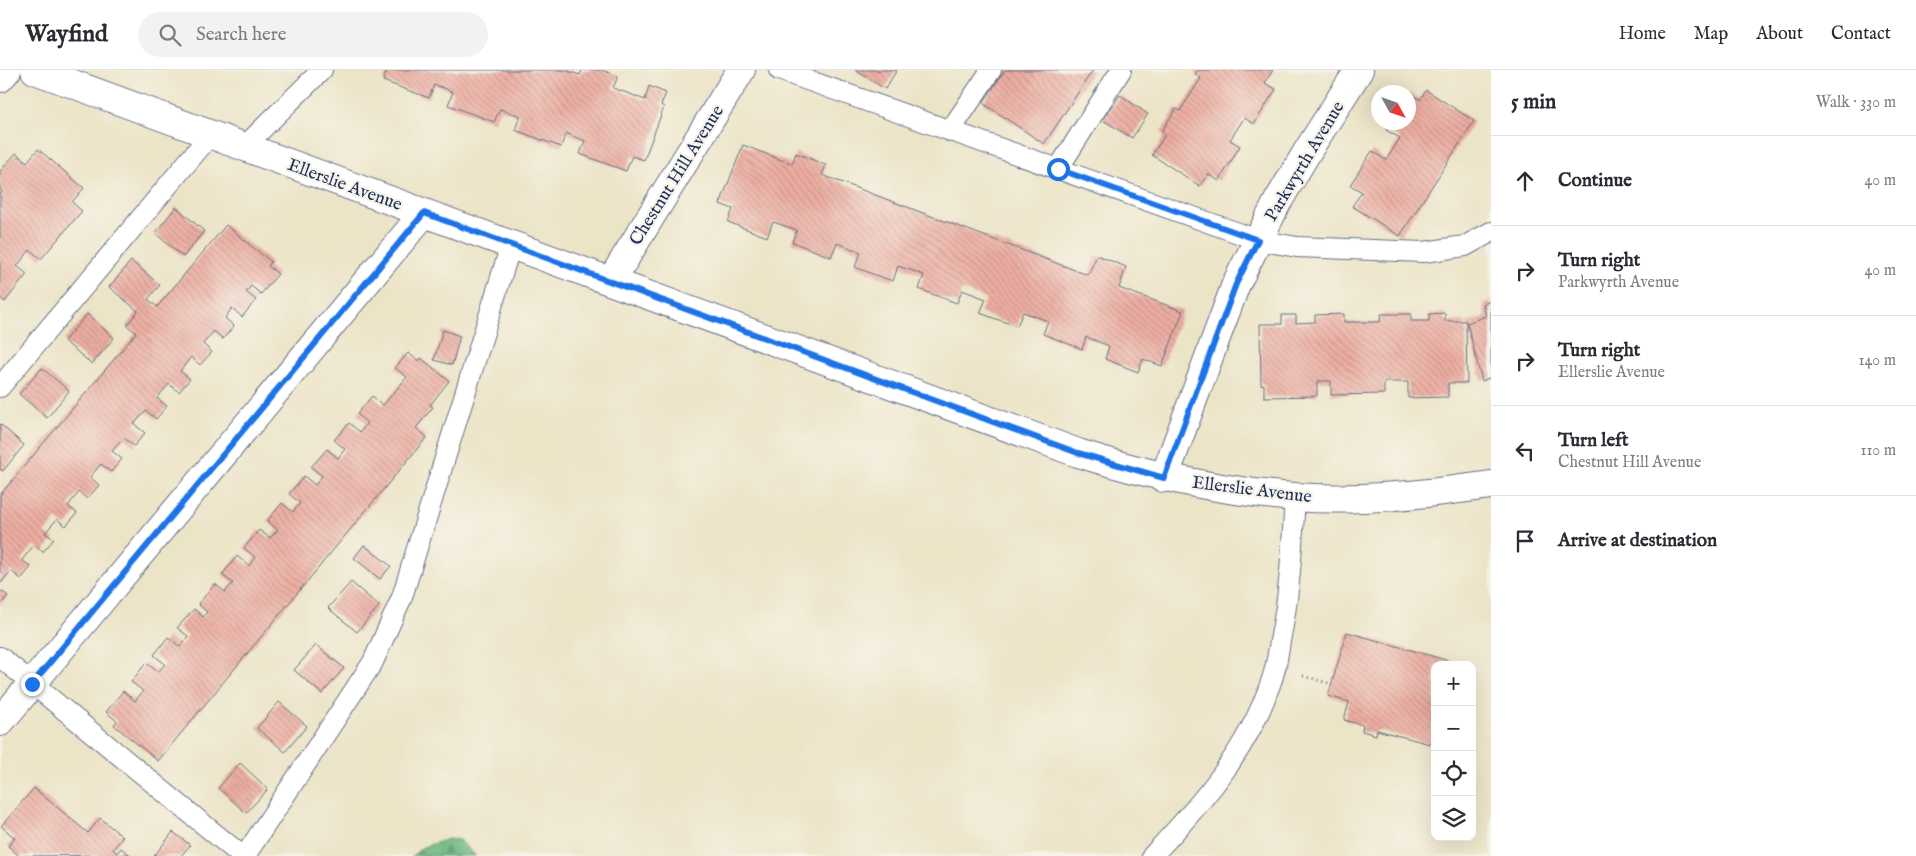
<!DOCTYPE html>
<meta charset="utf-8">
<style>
body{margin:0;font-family:"IM FELL English",serif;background:#f2f2f3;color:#2b2b33}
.controls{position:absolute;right:15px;bottom:15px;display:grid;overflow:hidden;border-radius:10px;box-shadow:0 5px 20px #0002}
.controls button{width:45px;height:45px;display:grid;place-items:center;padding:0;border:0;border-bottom:1px solid #e1e1e2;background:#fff;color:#2b2b33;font:25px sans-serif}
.compass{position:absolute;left:1371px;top:15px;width:45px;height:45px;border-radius:50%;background:#fff;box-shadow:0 5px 20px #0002;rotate:130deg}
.stop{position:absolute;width:15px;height:15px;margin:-11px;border:4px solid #1a73e8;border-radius:50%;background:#fff}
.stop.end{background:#1a73e8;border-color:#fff;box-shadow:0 1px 5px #0008}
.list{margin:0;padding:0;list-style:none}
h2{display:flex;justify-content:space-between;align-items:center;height:65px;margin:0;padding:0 20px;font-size:21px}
h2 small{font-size:16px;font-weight:400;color:#7c7c81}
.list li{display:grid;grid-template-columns:32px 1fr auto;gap:15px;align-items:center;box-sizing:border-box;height:90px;padding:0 20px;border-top:1px solid #e1e1e2}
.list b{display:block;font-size:19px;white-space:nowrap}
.list p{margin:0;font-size:16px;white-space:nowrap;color:#7c7c81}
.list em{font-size:16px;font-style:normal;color:#7c7c81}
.icon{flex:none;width:28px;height:28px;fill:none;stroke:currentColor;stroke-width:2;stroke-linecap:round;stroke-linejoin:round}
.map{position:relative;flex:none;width:1491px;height:786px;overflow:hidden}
header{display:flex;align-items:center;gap:30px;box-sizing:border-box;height:70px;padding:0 25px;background:#fff;border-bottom:1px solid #e1e1e2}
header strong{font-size:24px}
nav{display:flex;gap:28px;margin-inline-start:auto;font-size:18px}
.search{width:350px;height:45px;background:#f2f2f3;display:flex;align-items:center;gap:12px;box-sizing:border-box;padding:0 18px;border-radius:28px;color:#7c7c81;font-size:19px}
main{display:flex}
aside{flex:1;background:#fff}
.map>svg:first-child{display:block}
.forest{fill:url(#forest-firs);stroke:#447470}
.building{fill:url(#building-back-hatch)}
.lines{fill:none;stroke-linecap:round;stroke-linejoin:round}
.service-casing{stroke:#646e83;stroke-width:22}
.minor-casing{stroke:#646e83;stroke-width:30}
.tertiary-casing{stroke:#646e83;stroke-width:30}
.path{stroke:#646e83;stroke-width:3;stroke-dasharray:1 4;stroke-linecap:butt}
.service{stroke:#fff;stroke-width:20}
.minor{stroke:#fff;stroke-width:28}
.tertiary{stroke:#fff;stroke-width:28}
.route{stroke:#1a73e8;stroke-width:6}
.labels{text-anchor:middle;stroke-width:4.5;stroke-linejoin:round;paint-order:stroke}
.street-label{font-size:18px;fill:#1b2f5e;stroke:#f7f3e8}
</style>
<header>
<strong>Wayfind</strong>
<div class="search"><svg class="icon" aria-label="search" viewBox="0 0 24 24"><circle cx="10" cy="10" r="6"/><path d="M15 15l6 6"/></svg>Search here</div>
<nav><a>Home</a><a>Map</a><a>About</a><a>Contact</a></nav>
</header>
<main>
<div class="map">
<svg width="1491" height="786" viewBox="0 0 1491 786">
<defs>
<pattern id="forest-firs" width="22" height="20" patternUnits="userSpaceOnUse" patternTransform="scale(1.25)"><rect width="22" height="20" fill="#6eb981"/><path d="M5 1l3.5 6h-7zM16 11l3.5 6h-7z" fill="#5a976d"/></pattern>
<pattern id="building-back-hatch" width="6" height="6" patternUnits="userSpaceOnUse" patternTransform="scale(1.25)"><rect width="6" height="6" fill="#eeaea2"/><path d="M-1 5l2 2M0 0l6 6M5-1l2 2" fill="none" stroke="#c08e87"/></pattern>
</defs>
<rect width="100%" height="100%" fill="#f7f3e8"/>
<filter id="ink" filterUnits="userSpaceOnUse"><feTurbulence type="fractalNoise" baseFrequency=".02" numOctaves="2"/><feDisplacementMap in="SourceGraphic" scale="10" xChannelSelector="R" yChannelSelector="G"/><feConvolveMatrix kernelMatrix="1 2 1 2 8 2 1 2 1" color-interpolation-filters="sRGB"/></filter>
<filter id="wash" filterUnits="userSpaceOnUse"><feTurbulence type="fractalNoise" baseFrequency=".0096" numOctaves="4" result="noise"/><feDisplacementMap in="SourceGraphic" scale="20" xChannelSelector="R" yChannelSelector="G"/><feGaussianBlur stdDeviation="1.12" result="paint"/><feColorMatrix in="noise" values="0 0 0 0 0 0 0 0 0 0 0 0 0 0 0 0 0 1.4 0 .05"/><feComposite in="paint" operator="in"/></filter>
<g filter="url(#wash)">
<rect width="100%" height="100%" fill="#ece4c7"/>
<path class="forest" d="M448,769l11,1 17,16h-64l11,-9z"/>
<g id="blocks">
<path class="building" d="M387,0h178l15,5 2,-5h20l16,6 -5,12 17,6 15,6 4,-14 17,7 -5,12 3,2 -20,53 -12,-4 -6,15 -46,-17 5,-13 -19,-8 -5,14 -46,-17 5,-14 -20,-7 -6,13 -46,-17 5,-13 -9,-4 -10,-3 -5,13 -46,-17z
M855,0h42l-12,19z
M1005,0h88l-49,74 -61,-41z
M1198,0h75l-8,13 11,6 -22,35 -10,-6 -14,22 10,6 -21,35 -11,-7 -8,12 -48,-31 13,-20 -4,-3 15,-23 4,2 21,-33 -6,-4z
M1426,20l48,31 -74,115 -48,-30 10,-14 -12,-7 22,-34 14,9 14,-22 -14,-8 4,-8h18v-27l2,-2 10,7z
M1120,25l28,19 -16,24 -29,-18z
M743,75l49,19 4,-11 30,12 -4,10 266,100 9,-20 29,12 -7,21 64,23 -21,55 -19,-7 -5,13 -33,-13 4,-13 -23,-9 -4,12 -39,-15 5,-13 -25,-9 -6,14 -18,-6 -19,-7 6,-14 -24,-9 -5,13 -20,-7 -18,-7 5,-14 -26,-9 -5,15 -18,-6 -20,-8 6,-15 -24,-9 -6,14 -39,-15 5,-12 -24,-8 -6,15 -39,-15 5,-13 -13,-5z
M38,79l46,39 -12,14 10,9 -41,48 -11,-9 -13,16 10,8 -22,28 -5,-4v-104l2,-2 -2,-2v-19l16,-18 11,9z
M176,137l28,24 -21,26 -28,-24z
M226,155l45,37 -3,4 10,8 -17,20 -10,-8 -5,6 10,8 -14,17 -10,-9 -7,10 9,8 -11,13 -9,-8 -11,13 9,8 -12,13 -9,-8 -11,14 10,8 -11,13 -10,-8 -12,14 10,8 -11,13 -10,-8 -12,13 11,9 -11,13 -10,-8 -12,13 10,8 -11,13 -10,-8 -11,13 9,8 -12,14 -8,-7 -11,14 9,7 -11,13 -9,-7 -12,14 9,6 -11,13 -9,-7 -12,15 9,7 -10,12 -10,-8 -11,13v-89l136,-162 -9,-8 11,-14 -29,-24 22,-26 29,24 -12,14 9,8z
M1491,231v81l-2,-4 -7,3 -15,-58 19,-7 -3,-12z
M1445,243v8h21l1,62h-19v14l-40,1v-16h-24v12l-53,1v-14h-14v15l-53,1v-13l-3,1 -1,-61h22v-9h14v8l19,-1v-7l29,-1v8h36l1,-8h30v7h18v-7z
M87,244l27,24 -22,26 -28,-23z
M443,260l17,6 -8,29 -18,-5z
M408,283l11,8 2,-3 28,23 -19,24 3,2 -17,21 11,9 -269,324 -44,-36 3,-4 -11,-9 17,-21 12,10 8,-10 -12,-9 15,-19 12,9 7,-8 -11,-9 14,-18 12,10 8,-11 -11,-8 17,-19 9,8 4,-5 -9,-8 17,-20 10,8 8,-9 -11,-8 15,-19 12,10 6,-9 -11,-9 15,-18 11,8 8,-8 -11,-9 15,-18 11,9 7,-9 -11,-9 15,-18 11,9 7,-9 -11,-9 16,-18 11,9 7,-9 -11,-9 15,-17 11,9 7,-9 -10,-9 15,-18 11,9 24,-28 -12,-9z
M42,298l27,23 -22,27 -28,-24z
M0,354l24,21 -21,26 -3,-2z
M364,475l27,21 -11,13 -26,-21z
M351,512l28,24 -22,26 -29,-24z
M0,520l8,6 -8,9z
M1347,562l106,30 -1,3h-17v62l-5,17 -53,-14 -1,5 -14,-4 1,-6 -19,-5 5,-18 -21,-6z
M316,575l28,23 -22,26 -28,-24z
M279,632l28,24 -22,26 -28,-24z
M240,693l28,26 -22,24 -28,-25z
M34,718l54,45 12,-15 23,19 -10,12 4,4 4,-5 9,7 -111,1 -11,-10 7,-8 -14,-12z
M173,762l17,13 -9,11h-27z"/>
</g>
</g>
<g filter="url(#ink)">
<use href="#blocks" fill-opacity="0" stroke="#646e83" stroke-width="1"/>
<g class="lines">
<defs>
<path id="service" d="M779,0l479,170 39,7 127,5 41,-6 26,-14
M950,61l41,-61
M244,77l78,-77
M1058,99l63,-99
M0,317l211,-253
M0,587l242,199
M245,786l128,-194 29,-65 109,-352
M1152,786c49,-52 96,-105 119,-174 5,-13 7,-28 9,-41 10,-48 12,-95 15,-144"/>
<path id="minor" d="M0,8l7,-8
M611,211l130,-211
M1164,408l72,-194 42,-83 32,-54 49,-77"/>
<path id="tertiary" d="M35,0l1043,383c70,22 142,38 216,44 65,5 132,-3 197,-12
M0,652l424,-509"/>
</defs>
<use href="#service" class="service-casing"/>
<use href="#minor" class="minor-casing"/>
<use href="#tertiary" class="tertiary-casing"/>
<path class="path" d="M1303,606l29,8"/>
<use href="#service" class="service"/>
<use href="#minor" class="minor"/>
<use href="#tertiary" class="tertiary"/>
</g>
</g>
<g class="lines" filter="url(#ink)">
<path class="route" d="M32,614l392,-471 654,240 86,25 72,-194 22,-44 -200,-71"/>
</g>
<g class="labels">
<g class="street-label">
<text transform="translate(1304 91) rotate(-59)" y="6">Parkwyrth Avenue</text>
<text transform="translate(676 105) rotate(-58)" y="6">Chestnut Hill Avenue</text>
<text transform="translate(345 114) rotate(20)" y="6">Ellerslie Avenue</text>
<text transform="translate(1252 419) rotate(7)" y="6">Ellerslie Avenue</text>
</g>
</g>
</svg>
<div class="controls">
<button>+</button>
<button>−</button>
<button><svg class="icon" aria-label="locate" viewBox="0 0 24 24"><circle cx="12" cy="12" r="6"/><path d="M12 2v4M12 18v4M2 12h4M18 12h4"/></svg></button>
<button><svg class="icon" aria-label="layers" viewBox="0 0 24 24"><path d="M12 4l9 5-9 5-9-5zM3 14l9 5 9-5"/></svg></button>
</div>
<svg class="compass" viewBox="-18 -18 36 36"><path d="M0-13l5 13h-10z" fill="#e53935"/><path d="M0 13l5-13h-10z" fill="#7c7c81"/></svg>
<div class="stop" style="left:1058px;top:99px"></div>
<div class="stop end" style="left:32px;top:614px"></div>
</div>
<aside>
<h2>5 min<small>Walk · 330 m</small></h2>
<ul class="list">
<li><svg class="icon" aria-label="ahead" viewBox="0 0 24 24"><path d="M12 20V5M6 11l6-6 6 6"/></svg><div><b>Continue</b></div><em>40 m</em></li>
<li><svg class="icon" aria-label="right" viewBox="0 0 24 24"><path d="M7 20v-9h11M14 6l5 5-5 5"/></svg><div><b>Turn right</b><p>Parkwyrth Avenue</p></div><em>40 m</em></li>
<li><svg class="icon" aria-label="right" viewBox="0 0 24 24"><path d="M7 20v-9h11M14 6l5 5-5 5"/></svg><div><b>Turn right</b><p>Ellerslie Avenue</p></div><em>140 m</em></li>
<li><svg class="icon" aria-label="left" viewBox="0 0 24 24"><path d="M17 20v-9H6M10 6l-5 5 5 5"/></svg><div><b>Turn left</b><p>Chestnut Hill Avenue</p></div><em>110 m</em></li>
<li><svg class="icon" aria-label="arrive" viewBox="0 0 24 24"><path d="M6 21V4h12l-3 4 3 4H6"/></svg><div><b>Arrive at destination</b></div></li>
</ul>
</aside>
</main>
